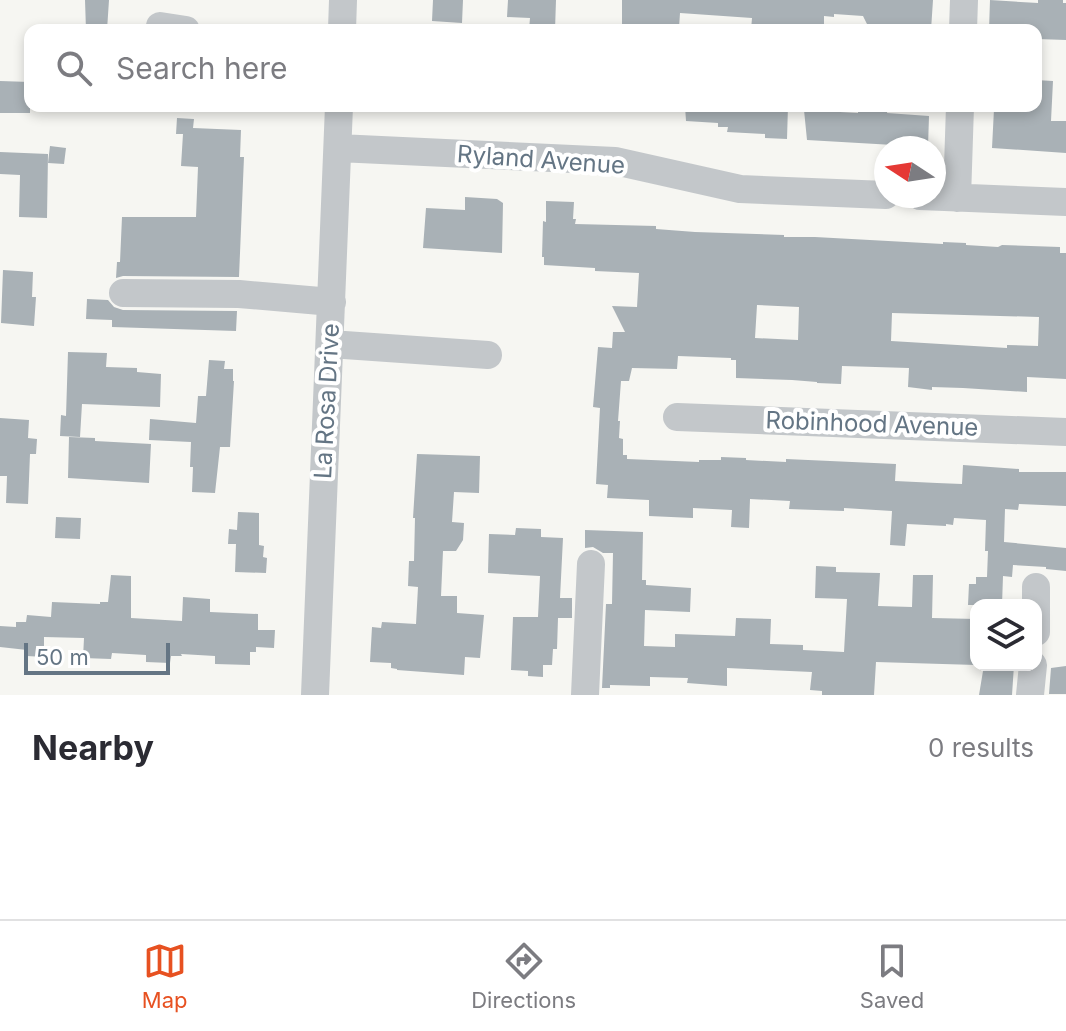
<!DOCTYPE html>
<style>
body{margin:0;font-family:Inter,sans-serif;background:#f7f7f7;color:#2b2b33}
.controls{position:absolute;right:24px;bottom:24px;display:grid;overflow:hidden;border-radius:16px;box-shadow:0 4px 12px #0003}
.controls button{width:72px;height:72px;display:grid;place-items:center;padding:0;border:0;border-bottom:2px solid #e1e1e2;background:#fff;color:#2b2b33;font:40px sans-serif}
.compass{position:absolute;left:874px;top:136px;width:72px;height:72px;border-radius:50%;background:#fff;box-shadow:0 4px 12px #0003;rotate:282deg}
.scale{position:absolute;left:24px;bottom:20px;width:146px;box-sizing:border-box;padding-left:8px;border:4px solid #647584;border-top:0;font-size:22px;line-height:28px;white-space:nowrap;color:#647584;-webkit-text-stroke:6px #fff;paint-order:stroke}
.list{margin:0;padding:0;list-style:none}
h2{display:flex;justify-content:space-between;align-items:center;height:104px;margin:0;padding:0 32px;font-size:34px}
h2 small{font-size:26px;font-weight:400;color:#7c7c81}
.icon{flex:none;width:44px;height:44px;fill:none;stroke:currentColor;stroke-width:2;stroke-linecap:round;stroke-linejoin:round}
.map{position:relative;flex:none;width:1066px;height:695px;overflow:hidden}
.search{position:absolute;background:#fff;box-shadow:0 4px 12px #0003;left:24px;right:24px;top:24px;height:88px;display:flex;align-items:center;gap:20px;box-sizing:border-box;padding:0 28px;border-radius:16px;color:#7c7c81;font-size:30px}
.sheet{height:224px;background:#fff}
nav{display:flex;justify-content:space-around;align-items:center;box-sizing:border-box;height:112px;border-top:2px solid #e1e1e2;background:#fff;font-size:22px;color:#7c7c81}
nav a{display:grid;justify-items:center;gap:4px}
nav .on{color:#e75121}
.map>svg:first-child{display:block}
.building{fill:#a9b1b6;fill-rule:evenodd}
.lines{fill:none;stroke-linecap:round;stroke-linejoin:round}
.minor{stroke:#c3c7ca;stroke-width:28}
.labels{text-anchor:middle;stroke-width:8;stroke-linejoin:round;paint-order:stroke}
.street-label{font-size:24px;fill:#647584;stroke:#fff}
</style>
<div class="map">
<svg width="1066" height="695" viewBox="0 0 1066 695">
<rect width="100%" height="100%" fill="#f6f6f2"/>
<path class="building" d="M85,0h24l-2,30h-21z
M433,0h30l-1,23 -30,-2z
M508,0h48l-1,30h-26l1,-12 -23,-1z
M622,0h311l-2,30h-61l-7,-14 -29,-2v3l-10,-1v9l-41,-1v2h-14v4h-18l1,-12 -72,-5 -1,15 -1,2h-56z
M990,0l48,3v-3h25v3h3v37l-29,-1v-9h-48z
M1036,80l17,1 -2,40h15v32l-74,-5 2,-39 8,1v-4h34z
M0,81l30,1v31h-30z
M685,106h103l-1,33 -22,-1v-4l-38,-2 1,-5h-10v-4l-32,-2z
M862,106h26l-1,7 42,3 -1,31 -121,-7 -3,-30 54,3v-3h4z
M177,118l17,1 -1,9 48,2 -1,27h4l-5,120 -116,-1 -7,2 1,-16h3l2,-45h74l2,-50 -17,-1 2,-32h-7z
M50,146l16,2 -2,16 -16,-1z
M0,152l48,2 -1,64 -28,-1 1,-42 -20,-1z
M465,197l32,2 6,4 -1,50 -79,-5 3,-40 39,2z
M546,201l28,1 -1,17h3l-1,5 81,2v3l39,3 89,3v2h31l128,7v-2l23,1v2l32,2 4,-2 58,2v6h6v126l-39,-2v15l-64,-4 -31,-1v3l-24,-3 1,-19 -67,-2 -1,18 -24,-1v-1l-25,-2 -56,-2v-18h-5v-2l-53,-2 -1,13 -45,-1 -3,13h-8l-3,40h2l-1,17 4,1v16h4v4l72,3v-2h22v-3l25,1v2l40,2v-3l110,5 -1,17 42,2 25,1 1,-19 56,4v3h47v34l-47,-2 -1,6 -13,-1 -1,33 62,6v23l-20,-2v-2l-33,-2 -1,12 -9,-1 -1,29h-34l1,-21h7v-7h11l1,-26h-3l1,-31 -32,-2 -1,7 -7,-1v2l-39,-2 -2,22 -15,-1 2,-34 -48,-3v3l-55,-2 1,-8 -40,-2 -1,29 -18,-1 1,-17 -39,-2v10l-44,-2v-16l-42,-2 1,-13 -12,-1 4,-76 -7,-1 5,-60 14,1 1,-16h12l-13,-26 25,1 2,-34 -44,-2v-3l-51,-3v-8h-2l1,-36 3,1zM757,305l42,2 -1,33 -43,-2zM892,313l147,4 -1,29 -31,-1v3l-116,-7z
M3,270l30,2 -1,25h4l-2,29 -33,-3z
M87,299l21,1 6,7 9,3 114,1 -1,20 -124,-4v-7l-26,-1z
M68,352l39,1 -1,14 31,1v4l24,2 -1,33 -78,-3 -2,33 -20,-1 1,-21 5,1z
M209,360l16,1 -1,8h9v12h1l-4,66h-10l-5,46 -23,-1 1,-25h-3l1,-25 -42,-2 1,-21 46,4 2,-27h8z
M0,418l29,2 -1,18 9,1 -1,15h-6l-2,50 -22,-1 1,-27h-7z
M69,437l26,1v3l56,3 -2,39 -81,-5z
M417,454l63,2 -1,37 -25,-1 -2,30 12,1 -1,17 -7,11h-13l-2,45h16v17l27,2 -4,43 -15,-1 -1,18 -67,-5v-1l-6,-1v-5l-21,-1 2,-35 9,1 1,-6 34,2 2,-37 -10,-1 1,-25h5l1,-43h-2z
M238,512l21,1v32l5,1 -1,11 4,1 -1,15 -31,-1 1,-28h-8l1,-15 8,1z
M56,517l25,1 -1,21 -25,-1z
M516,528l25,1v8l22,1 -3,60h12v20h-14l-1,31h-4l-1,16h-9v12l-15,-1v-5l-17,-1 2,-53h25l2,-41 -52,-3 1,-39 26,1z
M585,530l58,2 -1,48h4v5l45,3 -1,24 -45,-2 -1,36 31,1v-13l60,2 1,-18 35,1 -1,25 33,1v5l41,2 3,-53 -32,-1 1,-32 20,1v5l44,1 -2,33 34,1 1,-32h20l-1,43 44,1v46l-100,-3 -2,33h-52v-4l-12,-1 2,-18 -85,-4v18l-40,-3 1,-5 -38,-1v9l-40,-1v3h-8l4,-84h6l1,-51h-10l-10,-6 -8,1z
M111,575l20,1v42l51,3 1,-24 27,2v13l48,2v16h17l-1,18 -18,-1v5h-6v13l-35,-1v-8l-34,-2 1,2h-11l-1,7 -24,-1v-7l-34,-2 -1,6 -28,-1 1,-20 -40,-1v20l-17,-1v-6l-27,-3v-21l16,1v-5h10l1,-7 24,2 1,-15 48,2v-2h8z
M984,665h30l-2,30h-33z
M1066,666v28h-17l2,-26z"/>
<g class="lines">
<path class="minor" d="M160,26l26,4
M342,30l1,-30
M963,30l1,-30
M338,148l277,13 125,28 146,6
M920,196l146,6
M957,198l3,-92
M123,293l116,1 93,8
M330,344l158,11
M677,417l389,15
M1036,587v45
M315,695l24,-589
M585,695l6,-131
M1030,695l3,-30"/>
</g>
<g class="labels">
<g class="street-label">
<text transform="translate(541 160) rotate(4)" y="8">Ryland Avenue</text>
<text transform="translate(327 401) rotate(-87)" y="8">La Rosa Drive</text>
<text transform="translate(872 424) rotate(2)" y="8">Robinhood Avenue</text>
</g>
</g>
</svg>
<div class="controls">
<button><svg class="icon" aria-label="layers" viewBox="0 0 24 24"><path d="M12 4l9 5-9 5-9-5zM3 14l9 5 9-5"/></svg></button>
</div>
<svg class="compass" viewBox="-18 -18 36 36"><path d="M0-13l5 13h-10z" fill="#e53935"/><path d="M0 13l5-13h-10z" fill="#7c7c81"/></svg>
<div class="scale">50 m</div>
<div class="search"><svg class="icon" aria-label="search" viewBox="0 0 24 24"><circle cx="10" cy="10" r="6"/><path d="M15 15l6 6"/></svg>Search here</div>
</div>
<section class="sheet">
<h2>Nearby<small>0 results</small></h2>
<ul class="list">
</ul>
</section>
<nav>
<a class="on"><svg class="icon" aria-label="map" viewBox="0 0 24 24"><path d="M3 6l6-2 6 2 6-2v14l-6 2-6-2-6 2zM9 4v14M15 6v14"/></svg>Map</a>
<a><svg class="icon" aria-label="directions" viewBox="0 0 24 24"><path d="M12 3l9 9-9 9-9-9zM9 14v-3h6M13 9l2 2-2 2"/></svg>Directions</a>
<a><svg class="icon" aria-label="saved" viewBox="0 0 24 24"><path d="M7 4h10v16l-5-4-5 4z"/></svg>Saved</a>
</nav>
